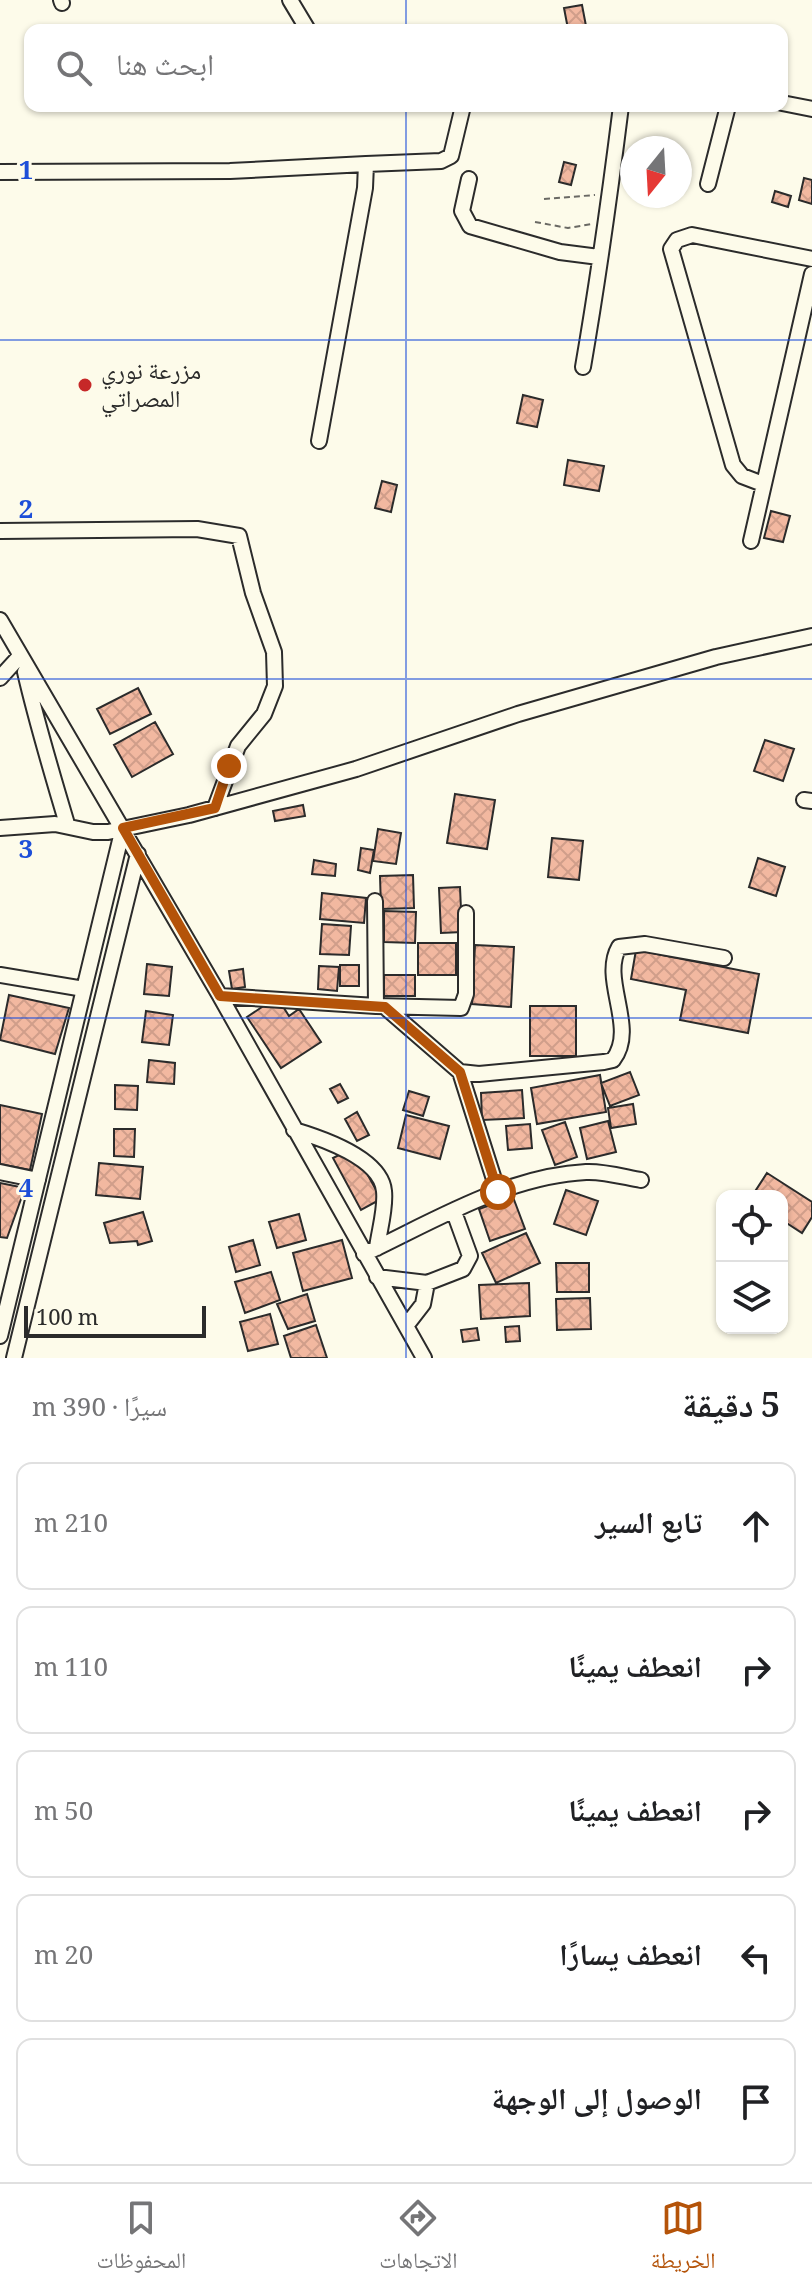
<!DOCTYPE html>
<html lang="ar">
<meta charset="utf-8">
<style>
body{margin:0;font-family:Georgia,"Noto Naskh Arabic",serif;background:#f2f2f2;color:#202124;direction:rtl}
.controls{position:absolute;right:24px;bottom:24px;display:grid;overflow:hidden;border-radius:16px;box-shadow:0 2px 6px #0004}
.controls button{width:72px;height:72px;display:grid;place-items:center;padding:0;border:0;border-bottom:2px solid #e0e0e0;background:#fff;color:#202124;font:40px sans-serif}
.compass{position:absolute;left:620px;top:136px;width:72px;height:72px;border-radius:50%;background:#fff;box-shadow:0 2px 6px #0004;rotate:198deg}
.scale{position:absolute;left:24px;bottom:20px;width:182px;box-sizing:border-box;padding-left:8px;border:4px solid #2b2b2b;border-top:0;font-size:22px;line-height:28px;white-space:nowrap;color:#2b2b2b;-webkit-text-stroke:6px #fdfbea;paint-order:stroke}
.stop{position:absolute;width:24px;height:24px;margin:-18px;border:6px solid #b45309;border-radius:50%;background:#fff}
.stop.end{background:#b45309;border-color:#fff;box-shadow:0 2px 8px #0008}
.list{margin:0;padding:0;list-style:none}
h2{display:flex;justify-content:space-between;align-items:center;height:104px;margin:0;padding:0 32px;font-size:34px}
h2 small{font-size:26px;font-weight:400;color:#757577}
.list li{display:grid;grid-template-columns:52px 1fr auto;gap:24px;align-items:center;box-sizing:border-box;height:128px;margin:0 16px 16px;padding:0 16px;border:2px solid #e0e0e0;border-radius:16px}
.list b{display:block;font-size:30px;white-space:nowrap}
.list em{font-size:26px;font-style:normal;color:#757577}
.icon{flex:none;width:44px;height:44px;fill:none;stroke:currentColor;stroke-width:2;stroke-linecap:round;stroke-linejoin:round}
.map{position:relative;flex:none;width:812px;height:1358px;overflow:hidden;direction:ltr}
.search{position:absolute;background:#fff;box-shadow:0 2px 6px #0004;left:24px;right:24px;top:24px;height:88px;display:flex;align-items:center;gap:20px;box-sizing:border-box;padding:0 28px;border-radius:16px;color:#757577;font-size:30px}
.sheet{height:824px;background:#fff}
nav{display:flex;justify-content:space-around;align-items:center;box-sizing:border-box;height:112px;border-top:2px solid #e0e0e0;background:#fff;font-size:22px;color:#757577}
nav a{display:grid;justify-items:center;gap:4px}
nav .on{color:#b45309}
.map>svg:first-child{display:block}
.building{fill:url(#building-cross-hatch);stroke:#2b2b2b;stroke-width:2}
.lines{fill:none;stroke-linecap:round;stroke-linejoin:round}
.minor-casing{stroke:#2b2b2b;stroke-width:18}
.path{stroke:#6a6964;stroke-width:2;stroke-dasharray:6 4;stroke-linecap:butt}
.minor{stroke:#fdfbea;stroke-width:14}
.route{stroke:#b45309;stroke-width:10}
.grid{fill:none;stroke:#1d4ed8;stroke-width:2;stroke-opacity:0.55}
.poi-dot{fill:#c62828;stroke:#fdfbea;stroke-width:3}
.labels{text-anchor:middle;stroke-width:6;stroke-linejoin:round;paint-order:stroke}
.poi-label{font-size:24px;fill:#2b2b2b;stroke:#fdfbea;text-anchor:start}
.grid-label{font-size:26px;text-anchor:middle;font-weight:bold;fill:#1d4ed8;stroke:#fdfbea;stroke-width:6;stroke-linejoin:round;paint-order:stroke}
</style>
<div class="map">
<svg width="812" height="1358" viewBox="0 0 812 1358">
<defs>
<pattern id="building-cross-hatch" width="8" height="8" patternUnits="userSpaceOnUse" patternTransform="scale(2)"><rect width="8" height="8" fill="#f2b8a0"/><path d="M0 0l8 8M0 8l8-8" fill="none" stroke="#d09e8a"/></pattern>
</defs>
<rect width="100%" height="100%" fill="#fdfbea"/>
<path class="building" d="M582,5l4,21 -18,3 -4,-21z
M564,162l12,3 -5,20 -12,-3z
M804,178l8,2v24l-13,-4z
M775,191l16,5 -3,11 -16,-5z
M523,395l20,5 -6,27 -20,-4z
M568,460l36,6 -5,25 -35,-6z
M382,481l15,4 -6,27 -16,-4z
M771,511l19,5 -7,26 -19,-4z
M138,688l13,26 -41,20 -13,-25z
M155,722l18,32 -41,23 -18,-32z
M765,740l29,9 -11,32 -29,-10z
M455,794l40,6 -8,49 -40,-6z
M303,805l2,11 -30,5 -2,-10z
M378,829l23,4 -5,31 -23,-3z
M552,838l31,3 -4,39 -31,-3z
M361,848l13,2 -4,23 -12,-3z
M758,858l27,9 -9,29 -27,-9z
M314,860l22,4 -1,12 -23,-2z
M413,875l1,33 -33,1 -1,-33z
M460,887l2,45 -21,1 -2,-45z
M322,893l44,5 -2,25 -44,-4z
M384,911l32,1 -1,31 -31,-1z
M322,924l29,2 -2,29 -29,-1z
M418,943h38v32h-38z
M475,945l39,2 -3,60 -39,-3z
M636,950l123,24 -11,59 -68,-13 6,-30 -55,-11z
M147,964l25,3 -3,29 -25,-2z
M340,965h19v21h-19z
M319,966l20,1 -2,24 -19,-2z
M243,969l2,18 -13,2 -3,-18z
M384,975h31v21h-31z
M9,995l60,13 -14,46 -55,-14z
M277,997l12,19 10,-7 22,33 -40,26 -34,-51z
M530,1006h46v50h-46z
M146,1011l27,4 -4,30 -27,-3z
M149,1060l26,3 -1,21 -27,-2z
M630,1072l9,23 -29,11 -9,-23z
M600,1075l6,37 -69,12 -6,-36z
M340,1084l8,14 -10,5 -8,-14z
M115,1085l23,1 -1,24 -22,-1z
M522,1090l2,28 -42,2 -1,-27z
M409,1091l20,6 -6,19 -20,-6z
M633,1104l3,20 -25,4 -3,-20z
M0,1105l42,9 -12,56 -30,-6z
M357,1112l12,23 -12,6 -12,-22z
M406,1115l43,11 -9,33 -42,-11z
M608,1121l8,31 -29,7 -7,-31z
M565,1122l12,35 -22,8 -13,-35z
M530,1124l2,24 -24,2 -2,-24z
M114,1129h21l-1,28 -20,-1z
M353,1148l28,51 -20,11 -28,-52z
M99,1163l44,4 -3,32 -44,-4z
M767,1173l45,29v15l-10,16 -20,-13v-24h-30z
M0,1183l25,5 -18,50 -7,-1z
M566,1190l32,11 -12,34 -32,-11z
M513,1197l12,32 -35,12 -11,-32z
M143,1212l9,29 -14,4 -1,-4 -27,2 -6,-20z
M299,1214l7,26 -29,8 -8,-26z
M526,1233l14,30 -44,20 -14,-30z
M253,1240l7,25 -24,7 -7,-25z
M342,1240l10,38 -49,13 -10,-38z
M556,1263h33v29h-32z
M271,1272l9,28 -35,13 -10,-31z
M529,1283l1,33 -49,3 -2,-34z
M307,1294l8,27 -27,8 -11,-25z
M590,1298l1,31 -34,1 -1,-31z
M270,1314l8,30 -30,7 -8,-29z
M316,1325l11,33h-36l-7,-22z
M519,1326l1,15 -14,1 -1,-15z
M477,1328l2,12 -16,2 -2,-12z"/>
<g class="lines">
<defs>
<path id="minor" d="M61,0l1,3
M290,0l18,30
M782,103l30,6
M366,164l75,-3 10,-5 12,-50
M0,172l230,-1 136,-7 -1,24 -46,253
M469,179l-7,32 8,15 90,26 39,5
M708,184l20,-78
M583,367c15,-87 27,-173 38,-261
M763,484l-21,-8 -9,-11 -62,-216 6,-9 15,-5 120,24
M0,531l197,-2 42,7 14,57 21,59 1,34 -11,28 -26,32 -23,62
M751,541l61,-267
M0,620l220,376 156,10 85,2 5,-14v-81
M25,672c12,52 27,102 42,152
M0,678l20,-22
M804,800l8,1
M0,828l55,-4 38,8h15l81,-17 167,-46 162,-55 198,-57 96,-21
M375,901l1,105
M0,975l84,14
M220,996l204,362
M385,1007l75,65 19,2 125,-12 9,-2c25,-32 -13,-80 6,-113l26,-3 79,14
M460,1072l38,120
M294,1130c27,8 87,28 90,61 2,18 -5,40 -7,57
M0,1172l38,8
M364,1254c70,-33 143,-78 222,-82 17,-1 38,5 55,8
M377,1277l50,6 36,-14 7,-13 -16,-44
M406,1326l17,-22 4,-21
M0,1336l123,-508
M14,1358l124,-504"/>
</defs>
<use href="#minor" class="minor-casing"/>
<path class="path" d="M544,199l51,-4
M535,222l33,6 24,-4"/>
<use href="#minor" class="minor"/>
</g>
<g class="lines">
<path class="route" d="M229,766l-14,42 -92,20 97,168 165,11 75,65 38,120"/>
</g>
<path class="grid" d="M406,0v30M406,106v1252M0,340h812M0,679h812M0,1018h812"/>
<circle class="poi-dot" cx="85" cy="385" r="8"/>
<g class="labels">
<g class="poi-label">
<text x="101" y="379">مزرعة نوري<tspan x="101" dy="28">المصراتي</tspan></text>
</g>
</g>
<g class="grid-label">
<text x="26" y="179">1</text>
<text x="26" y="518">2</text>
<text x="26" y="858">3</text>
<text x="26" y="1197">4</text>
</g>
</svg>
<div class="controls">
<button><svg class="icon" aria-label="locate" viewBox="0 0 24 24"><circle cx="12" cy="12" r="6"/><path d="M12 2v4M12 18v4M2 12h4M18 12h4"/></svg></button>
<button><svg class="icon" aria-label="layers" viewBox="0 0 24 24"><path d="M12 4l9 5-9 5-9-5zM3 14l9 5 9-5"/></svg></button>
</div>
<svg class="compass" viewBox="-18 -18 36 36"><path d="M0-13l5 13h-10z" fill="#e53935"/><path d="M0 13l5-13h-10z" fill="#757577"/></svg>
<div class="scale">100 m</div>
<div class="stop" style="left:498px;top:1192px"></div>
<div class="stop end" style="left:229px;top:766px"></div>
<div class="search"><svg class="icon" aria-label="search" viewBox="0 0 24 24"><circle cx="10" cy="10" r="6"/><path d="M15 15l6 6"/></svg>ابحث هنا</div>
</div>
<section class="sheet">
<h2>5 دقيقة<small>سيرًا · 390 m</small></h2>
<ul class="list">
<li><svg class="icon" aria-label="ahead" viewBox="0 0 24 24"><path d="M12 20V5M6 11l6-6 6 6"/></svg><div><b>تابع السير</b></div><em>210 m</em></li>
<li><svg class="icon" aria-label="right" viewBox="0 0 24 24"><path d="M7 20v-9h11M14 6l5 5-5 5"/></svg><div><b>انعطف يمينًا</b></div><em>110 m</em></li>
<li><svg class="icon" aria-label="right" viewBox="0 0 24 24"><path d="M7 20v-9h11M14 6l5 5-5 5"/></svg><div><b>انعطف يمينًا</b></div><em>50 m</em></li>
<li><svg class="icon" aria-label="left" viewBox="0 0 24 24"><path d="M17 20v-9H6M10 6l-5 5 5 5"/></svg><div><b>انعطف يسارًا</b></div><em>20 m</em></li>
<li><svg class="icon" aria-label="arrive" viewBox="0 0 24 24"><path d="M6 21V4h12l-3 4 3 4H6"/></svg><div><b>الوصول إلى الوجهة</b></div></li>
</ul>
</section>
<nav>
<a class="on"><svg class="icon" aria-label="map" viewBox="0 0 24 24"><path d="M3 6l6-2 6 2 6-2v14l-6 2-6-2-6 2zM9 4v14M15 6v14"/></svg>الخريطة</a>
<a><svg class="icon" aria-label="directions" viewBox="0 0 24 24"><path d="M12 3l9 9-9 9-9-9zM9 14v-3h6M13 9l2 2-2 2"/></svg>الاتجاهات</a>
<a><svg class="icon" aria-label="saved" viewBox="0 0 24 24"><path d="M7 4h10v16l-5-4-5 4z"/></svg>المحفوظات</a>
</nav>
